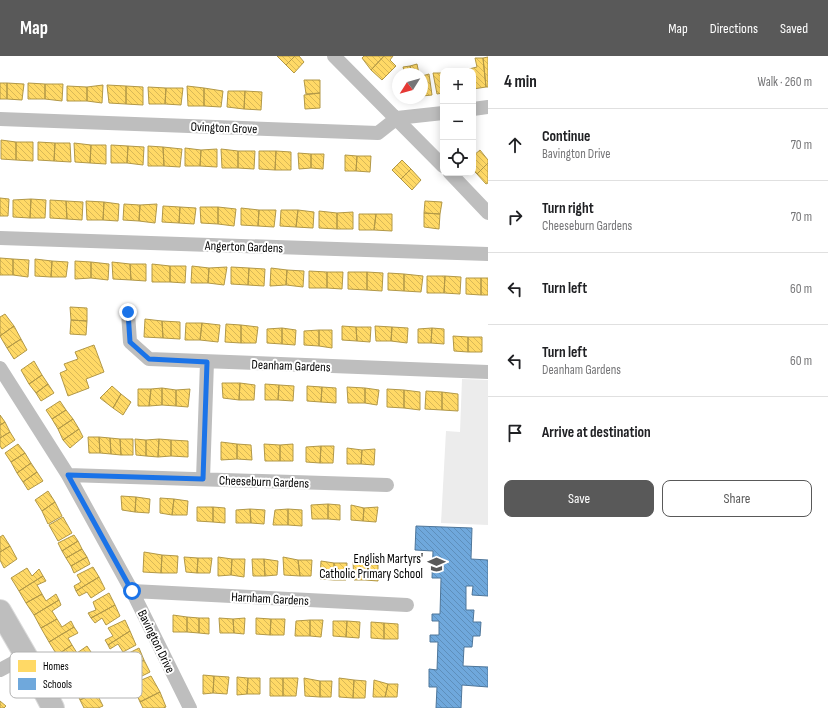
<!DOCTYPE html>
<meta charset="utf-8">
<style>
body{margin:0;font-family:"Sofia Sans Condensed",sans-serif;background:#f6f6f6;color:#202124}
.controls{position:absolute;right:12px;top:12px;display:grid;overflow:hidden;border-radius:8px;box-shadow:0 2px 10px #0003}
.controls button{width:36px;height:36px;display:grid;place-items:center;padding:0;border:0;border-bottom:1px solid #e0e0e0;background:#fff;color:#202124;font:20px sans-serif}
.compass{position:absolute;left:392px;top:12px;width:36px;height:36px;border-radius:50%;background:#fff;box-shadow:0 2px 10px #0003;rotate:233deg}
.stop{position:absolute;width:12px;height:12px;margin:-9px;border:3px solid #1a73e8;border-radius:50%;background:#fff}
.stop.end{background:#1a73e8;border-color:#fff;box-shadow:0 1px 4px #0008}
.list{margin:0;padding:0;list-style:none}
h2{display:flex;justify-content:space-between;align-items:center;height:52px;margin:0;padding:0 16px;font-size:17px}
h2 small{font-size:13px;font-weight:400;color:#757577}
.list li{display:grid;grid-template-columns:26px 1fr auto;gap:12px;align-items:center;box-sizing:border-box;height:72px;padding:0 16px;border-top:1px solid #e0e0e0}
.list b{display:block;font-size:15px;white-space:nowrap}
.list p{margin:0;font-size:13px;white-space:nowrap;color:#757577}
.list em{font-size:13px;font-style:normal;color:#757577}
.actions{display:flex;gap:8px;padding:12px 16px}
.actions a{flex:1;padding:9px 0;border:1px solid #595959;border-radius:8px;text-align:center;font-size:14px;color:#595959}
.actions .main{background:#595959;color:#fff}
.icon{flex:none;width:22px;height:22px;fill:none;stroke:currentColor;stroke-width:2;stroke-linecap:round;stroke-linejoin:round}
.map{position:relative;flex:none;width:488px;height:652px;overflow:hidden}
header{display:flex;align-items:center;gap:24px;box-sizing:border-box;height:56px;padding:0 20px;background:#595959;color:#fff}
header strong{font-size:19px}
nav{display:flex;gap:22px;margin-inline-start:auto;font-size:14px}
main{display:flex}
aside{flex:1;background:#fff}
.map>svg:first-child{display:block}
.pitch{fill:#ececec}
.homes{fill:url(#homes-back-hatch);stroke:#b29847}
.schools{fill:url(#schools-back-hatch);stroke:#4e769a}
.lines{fill:none;stroke-linecap:round;stroke-linejoin:round}
.primary-casing{stroke:#dbdbdb;stroke-width:24}
.minor{stroke:#bebebe;stroke-width:14}
.primary{stroke:#bebebe;stroke-width:22}
.route{stroke:#1a73e8;stroke-width:5}
.labels{text-anchor:middle;stroke-width:4;stroke-linejoin:round;paint-order:stroke}
.street-label{font-size:13px;fill:#000;stroke:#fff}
.poi-label{font-size:13px;fill:#000;stroke:#fff;text-anchor:end}
.key{fill:#fff;stroke:#b2b2b2;stroke-width:1}
.key-label{font-size:11px;fill:#000}
</style>
<header>
<strong>Map</strong>
<nav><a>Map</a><a>Directions</a><a>Saved</a></nav>
</header>
<main>
<div class="map">
<svg width="488" height="652" viewBox="0 0 488 652">
<defs>
<pattern id="homes-back-hatch" width="6" height="6" patternUnits="userSpaceOnUse"><rect width="6" height="6" fill="#ffd966"/><path d="M-1 5l2 2M0 0l6 6M5-1l2 2" fill="none" stroke="#d9b857"/></pattern>
<pattern id="schools-back-hatch" width="6" height="6" patternUnits="userSpaceOnUse"><rect width="6" height="6" fill="#6fa8dc"/><path d="M-1 5l2 2M0 0l6 6M5-1l2 2" fill="none" stroke="#5e8fbb"/></pattern>
</defs>
<rect width="100%" height="100%" fill="#fff"/>
<path class="pitch" d="M462,323l26,1v145l-47,-2 5,-92 14,1z"/>
<path class="homes" d="M277,0h18l-9,9z
M295,0h4l5,6 -10,11 -8,-8z
M364,0h20l-13,14 -9,-12z
M384,0h9l-3,4 6,6 -14,14 -11,-10z
M488,1v30h-2l-3,-29z
M475,2h8l3,29 -13,2v-18h-4v-2l8,-2z
M417,8l2,10h-7l-2,-8z
M410,10l2,8h-7l-2,-7z
M433,17h10v20l-6,1z
M429,18l3,21 -10,1v-20z
M304,24h16v13l-14,1z
M0,27h7v16h-7z
M7,27l17,1 -2,16 -15,-1z
M28,27l17,1v15h-17z
M45,28h18l-1,17 -17,-2z
M103,29l-1,18 -15,-2v-14z
M107,29l19,1v18l-17,-1z
M67,30l20,1v14h-20z
M126,30l17,1v18l-17,-1z
M187,30l17,2v18h-16z
M148,31l18,1 -1,16h-16z
M166,32h17l-2,17 -16,-1z
M204,32l19,3 -2,16 -17,-1z
M228,35h17l-1,18 -17,-2z
M245,35l17,1 -1,18 -17,-1z
M320,37v15l-15,1 -1,-14z
M1,84l15,2v18l-15,-1z
M16,86h17v19l-17,-1z
M38,86l17,1 -1,18 -16,-1z
M55,87h15l1,19 -17,-1z
M74,87l17,2 -1,18 -15,-1z
M91,89h15v19l-16,-1z
M111,89l17,1 -1,17h-16z
M128,90l16,1 -1,18 -16,-2z
M148,90l15,1 1,19h-16z
M163,91l19,2 -2,18 -16,-1z
M185,92l16,2 -1,16h-15z
M217,93v18l-17,-1 1,-16z
M221,93l17,2v17h-16z
M480,94l8,10v3l-11,11 -4,-4v-14z
M238,95h17l-1,18 -16,-1z
M259,95h17l-1,19 -16,-1z
M276,95l15,1v18h-16z
M298,97l13,1v14l-12,1z
M311,98h13l-1,15 -12,-1z
M345,99l12,1 -1,15h-11z
M357,100h14l-1,16 -14,-1z
M402,104l9,9 -10,10 -9,-9z
M488,107v20l-2,1 -9,-10z
M411,113l10,11 -9,10 -11,-11z
M0,142l9,1 -1,17h-8z
M31,143l-1,19 -17,-1v-17z
M31,143l15,1 -1,18h-15z
M50,144l16,1 1,18 -17,-1z
M66,145l17,1 -1,18 -15,-1z
M86,145l18,1 -1,18h-16z
M425,145l17,1 -2,12 -16,-1z
M104,146l15,2 -1,17 -15,-1z
M124,148l16,1 -1,16 -16,-1z
M157,148l-2,19 -16,-2 1,-16z
M163,150l17,1 -1,16 -17,-1z
M180,151l16,1 -2,16 -15,-1z
M200,151h18v17l-17,-1z
M218,151l18,2 -2,17 -16,-2z
M241,152l18,2 -1,16 -17,-1z
M259,154h17l-2,17 -16,-1z
M281,154h17l-2,17 -16,-1z
M298,154l16,2 -1,16 -17,-1z
M319,155l18,2v16l-18,-1z
M353,156v17h-16v-16z
M424,157l16,1 -1,15 -15,-2z
M359,158h17l-2,16h-15z
M376,158h16v17l-18,-1z
M0,202l13,1v16h-13z
M13,203l16,1 -1,17 -15,-2z
M35,203l17,2 -1,16 -16,-1z
M52,205l16,1 -2,15h-15z
M75,205l16,1v16l-16,1z
M91,206l18,2 -1,16 -17,-2z
M112,206l18,2 1,16 -18,-1z
M130,208h16v17l-15,-1z
M152,208l18,2v16h-18z
M170,210h16l-1,17 -15,-1z
M192,210l17,2 -1,15h-17z
M227,211l-3,18 -16,-2 1,-15z
M231,211l18,1 -1,17 -17,-1z
M249,212l16,1 -1,17 -16,-1z
M271,212l16,2 -1,15 -16,1z
M287,214l17,1 -1,16 -17,-2z
M309,215l18,1v16h-18z
M327,216h16l-1,17 -15,-1z
M348,216h19v18l-19,-1z
M367,216l16,1 -1,18 -15,-1z
M388,217l16,1v17l-16,-1z
M404,218l19,2 -2,16 -17,-1z
M427,220h18l-1,17h-17z
M445,220l16,1 -1,17 -16,-1z
M466,222h15v17l-15,-1z
M481,222h7v17h-7z
M70,251l17,1v13l-16,-1z
M5,258l9,12 -14,10v-19z
M145,263l17,2 1,17 -19,-1z
M71,264l16,1 -1,14 -16,-1z
M162,265l18,1v17l-17,-1z
M186,267h16l-2,17h-15z
M202,267l18,2 -2,17 -18,-2z
M226,268l15,1v18l-16,-1z
M241,269l17,2 -2,16h-15z
M14,270l7,13 -14,9 -7,-12z
M342,270l14,1 1,14 -15,-1z
M375,270l17,1 -1,14h-15z
M356,271h15l-1,15 -13,-1z
M392,271l16,1 -1,15 -16,-2z
M282,272v16l-15,-1v-14z
M282,272l14,2 -1,15 -13,-1z
M432,272l-1,15h-13v-14z
M432,272l12,1v15l-13,-1z
M319,274v16l-15,-1v-14z
M319,274h13v18l-13,-2z
M453,280l15,1v15l-14,-1z
M468,281h14v15h-14z
M21,283l6,11 -13,9 -7,-11z
M94,289l10,27 -18,7 3,9 -21,8 -8,-23 7,-3 -3,-6 14,-5 -3,-7z
M34,305l8,14 -13,9 -8,-14z
M42,319l6,9 -12,9 -7,-9z
M222,327h18l-1,17 -16,-2z
M240,327l15,2 -1,15h-15z
M48,328l6,9 -13,8 -5,-8z
M265,328l14,1 -1,15h-13z
M279,329l15,1 -1,15 -15,-1z
M112,330l9,8 -8,14 -13,-10z
M307,330l15,1 -1,15 -14,-1z
M322,331l14,1v15l-15,-1z
M347,331l18,1v15h-17z
M162,332v17l-13,1 2,-17z
M162,332l14,2v16l-14,-1z
M365,332l14,2 -2,15 -12,-2z
M138,333h13l-2,17h-11z
M190,333l-2,18 -12,-1v-16z
M387,333l17,1v18l-17,-1z
M404,334l16,2v18l-16,-2z
M426,335l16,1v18l-17,-1z
M442,336l16,2v17l-16,-1z
M121,338l10,8 -8,13 -10,-7z
M60,345l6,9 -14,9 -6,-9z
M66,354l7,9 -15,10 -6,-10z
M0,359l5,7 -5,3z
M73,363l6,10 -16,11 -5,-11z
M5,366l5,10 -10,6v-13z
M79,373l4,8 -13,11 -7,-8z
M10,376l5,8 -13,9 -2,-3v-8z
M88,381h11l1,16h-11z
M99,381l11,1 1,16 -11,-1z
M110,382l10,1 1,16 -10,-1z
M120,383h13v16h-12z
M135,383l11,1v16l-10,-1z
M159,383l12,1v16l-13,1z
M159,383l-1,18 -12,-1v-16z
M171,384l17,1v16l-17,-1z
M221,386l16,2v15l-16,1z
M18,388l7,9 -14,9 -6,-9z
M237,388l14,1 1,15 -15,-1z
M264,388l16,1v16h-15z
M293,388v17h-13v-16z
M321,390h13l-1,17h-13z
M321,390l-1,17 -14,-1v-15z
M347,392l15,2 -1,14h-14z
M375,393l-1,16 -13,-1 1,-14z
M25,397l6,10 -14,10 -6,-11z
M31,407l6,9 -14,10 -6,-9z
M37,416l6,9 -15,9 -5,-8z
M48,435l7,11 -13,9 -7,-11z
M121,440l15,1 -1,15 -13,-2z
M136,441l14,2 -1,14 -14,-1z
M160,442l14,1 -2,16 -12,-2z
M174,443l14,2 -1,14h-15z
M55,446l7,14 -14,8 -6,-13z
M328,448v15h-16l-1,-14z
M328,448l12,1v15l-12,-1z
M351,449l13,3 -1,13 -12,-1z
M197,451h16v15l-16,-1z
M213,451l12,1v15l-12,-1z
M378,451l-2,15 -13,-1 1,-13z
M250,453l1,14h-15v-13z
M250,453l15,1 -1,14 -13,-1z
M288,453v16h-15l2,-15z
M288,453l14,1v16l-14,-1z
M63,461l9,16 -14,8 -9,-16z
M3,479l7,11 -10,6v-15z
M74,479l4,6 -16,10 -4,-8z
M78,485l4,8 -16,9 -4,-7z
M10,490l7,13 -13,9 -4,-8v-8z
M82,493l5,8 -16,9 -5,-8z
M144,496l18,3 -1,18 -18,-1z
M162,499l16,1 -1,17h-16z
M87,501l3,7 -16,9 -3,-7z
M184,501l14,1 -1,15 -11,-1z
M218,501l14,2 -1,16 -13,1z
M283,501l15,3 2,16 -16,-1z
M198,502h14l-2,15h-13z
M232,503h13l-1,18 -13,-2z
M252,503h12l1,17h-12z
M264,503l14,2 -1,14 -12,1z
M298,504h14l-1,16h-11z
M321,505l13,2v17l-14,-1z
M353,506l13,2 -1,16h-11z
M334,507h13l-1,17h-12z
M366,508l12,1v16l-13,-1z
M93,511l6,10 -23,14 -2,-5 7,-4 -4,-7z
M27,512l5,8 7,-7 4,7 -24,15 -8,-13z
M43,520l3,5 -9,4 5,9 -16,9 -7,-12z
M99,521l6,12 -14,9 -4,-6 -8,4 -3,-5z
M109,537l6,12 -24,13 -3,-5 8,-3 -3,-8z
M42,538l4,7 10,-7 3,6 -25,15 -8,-12z
M59,544l2,5 -9,6 5,8 -16,9 -7,-13z
M115,549l5,11 -14,9 -4,-7 -7,5 -4,-5z
M173,559l14,2v15h-14z
M187,561l12,1v15l-12,-1z
M199,562h10v16l-10,-1z
M219,562l14,1 1,14h-14z
M245,562l-1,16 -10,-1 -1,-14z
M256,562l15,1 -1,16 -14,-1z
M57,563l5,8 9,-6 3,6 -25,15 -8,-14z
M271,563h14l-1,16h-14z
M125,564l5,11 -22,14 -3,-5 8,-4 -5,-8z
M310,564h13l-2,17 -11,-1z
M310,564v16h-15l1,-15z
M333,565h14l-1,16 -13,-1z
M347,565l13,1 -1,16 -13,-1z
M371,566l13,1v16l-13,-1z
M384,567l14,1v15h-14z
M74,571l4,6 -10,5 4,7 -15,10 -8,-13z
M130,575l6,14 -13,7 -5,-8 -8,5 -2,-4z
M72,589l5,8 10,-7 4,6 -26,16 -8,-13z
M139,592l5,12 -22,12 -3,-6 8,-3 -4,-7z
M144,604l6,12 -16,8 -3,-6 -7,2 -2,-4z
M203,619l11,1 -1,17 -10,1z
M151,620l9,16 -20,10 -8,-18z
M214,620l15,1 -2,17 -14,-1z
M88,621l8,15 -16,8 -7,-16z
M237,621l11,1 -1,16 -10,1z
M248,622h12v16h-13z
M270,622h13v18h-13z
M283,622h15l-2,18h-13z
M304,622l16,3v16l-15,-1z
M339,622l15,2 -1,18 -14,-1z
M354,624l12,1 -1,17h-12z
M374,624l14,4 -3,13h-12z
M320,625h12l-1,16h-11z
M388,628h10l-1,13h-12z
M96,636l7,14 -5,2h-14l-4,-8z
M160,636l6,15 -3,1h-20l-3,-6z
M0,645l6,5 -2,2h-4z"/>
<path class="schools" d="M416,470l56,2 -1,31 17,1v36l-16,-1 1,-9h-7v24h8l-1,12h8l-1,14h-7l-1,11h-8l-1,19 25,1v20l-26,-2 -1,23h-25l1,-21h-8v-18l8,1 1,-28h-8v-7h9v-14h-7v-7h8l1,-36h-9l1,-27 -18,-1z"/>
<g class="lines">
<defs>
<path id="primary" d="M0,555l26,45 27,52"/>
</defs>
<use href="#primary" class="primary-casing"/>
<path class="minor" d="M334,0l109,110
M473,53l15,-2
M0,63l378,14 19,-15 46,-5
M450,117l38,40
M0,182l488,16
M128,256l2,30 19,17 339,13
M0,312l68,107 64,116 58,117
M68,419l319,10
M203,423l4,-117
M132,535l275,14
M0,614l26,-14"/>
<use href="#primary" class="primary"/>
</g>
<g class="lines">
<path class="route" d="M128,256l2,30 19,17 58,3 -4,117 -135,-4 64,116"/>
</g>
<defs>
<symbol id="school-bare" viewBox="-9 -9 18 18"><path d="M0-5L7-2L0 1L-7-2ZM-4 1L0 2.5L4 1V4Q0 6-4 4Z" fill="#595959" stroke="#fff" stroke-width="2.5" paint-order="stroke"/></symbol>
</defs>
<g fill-rule="evenodd">
<use href="#school-bare" x="424" y="496" width="25" height="25"/>
</g>
<g class="labels">
<g class="street-label">
<text transform="translate(224 71) rotate(2)" y="5">Ovington Grove</text>
<text transform="translate(244 190) rotate(2)" y="5">Angerton Gardens</text>
<text transform="translate(291 309) rotate(2)" y="5">Deanham Gardens</text>
<text transform="translate(264 425) rotate(2)" y="5">Cheeseburn Gardens</text>
<text transform="translate(270 542) rotate(3)" y="5">Harnham Gardens</text>
<text transform="translate(157 585) rotate(64)" y="5">Bavington Drive</text>
</g>
<g class="poi-label">
<text x="423" y="507">English Martyrs'<tspan x="423" dy="15">Catholic Primary School</tspan></text>
</g>
</g>
<rect x="10" y="596" width="132" height="46" rx="6" class="key"/>
<rect x="18" y="604" width="18" height="12" fill="#ffd966"/>
<rect x="18" y="622" width="18" height="12" fill="#6fa8dc"/>
<g class="key-label">
<text x="43" y="614">Homes</text>
<text x="43" y="632">Schools</text>
</g>
</svg>
<div class="controls">
<button>+</button>
<button>−</button>
<button><svg class="icon" aria-label="locate" viewBox="0 0 24 24"><circle cx="12" cy="12" r="6"/><path d="M12 2v4M12 18v4M2 12h4M18 12h4"/></svg></button>
</div>
<svg class="compass" viewBox="-18 -18 36 36"><path d="M0-13l5 13h-10z" fill="#e53935"/><path d="M0 13l5-13h-10z" fill="#757577"/></svg>
<div class="stop" style="left:132px;top:535px"></div>
<div class="stop end" style="left:128px;top:256px"></div>
</div>
<aside>
<h2>4 min<small>Walk · 260 m</small></h2>
<ul class="list">
<li><svg class="icon" aria-label="ahead" viewBox="0 0 24 24"><path d="M12 20V5M6 11l6-6 6 6"/></svg><div><b>Continue</b><p>Bavington Drive</p></div><em>70 m</em></li>
<li><svg class="icon" aria-label="right" viewBox="0 0 24 24"><path d="M7 20v-9h11M14 6l5 5-5 5"/></svg><div><b>Turn right</b><p>Cheeseburn Gardens</p></div><em>70 m</em></li>
<li><svg class="icon" aria-label="left" viewBox="0 0 24 24"><path d="M17 20v-9H6M10 6l-5 5 5 5"/></svg><div><b>Turn left</b></div><em>60 m</em></li>
<li><svg class="icon" aria-label="left" viewBox="0 0 24 24"><path d="M17 20v-9H6M10 6l-5 5 5 5"/></svg><div><b>Turn left</b><p>Deanham Gardens</p></div><em>60 m</em></li>
<li><svg class="icon" aria-label="arrive" viewBox="0 0 24 24"><path d="M6 21V4h12l-3 4 3 4H6"/></svg><div><b>Arrive at destination</b></div></li>
</ul>
<div class="actions"><a class="main">Save</a><a>Share</a></div>
</aside>
</main>
